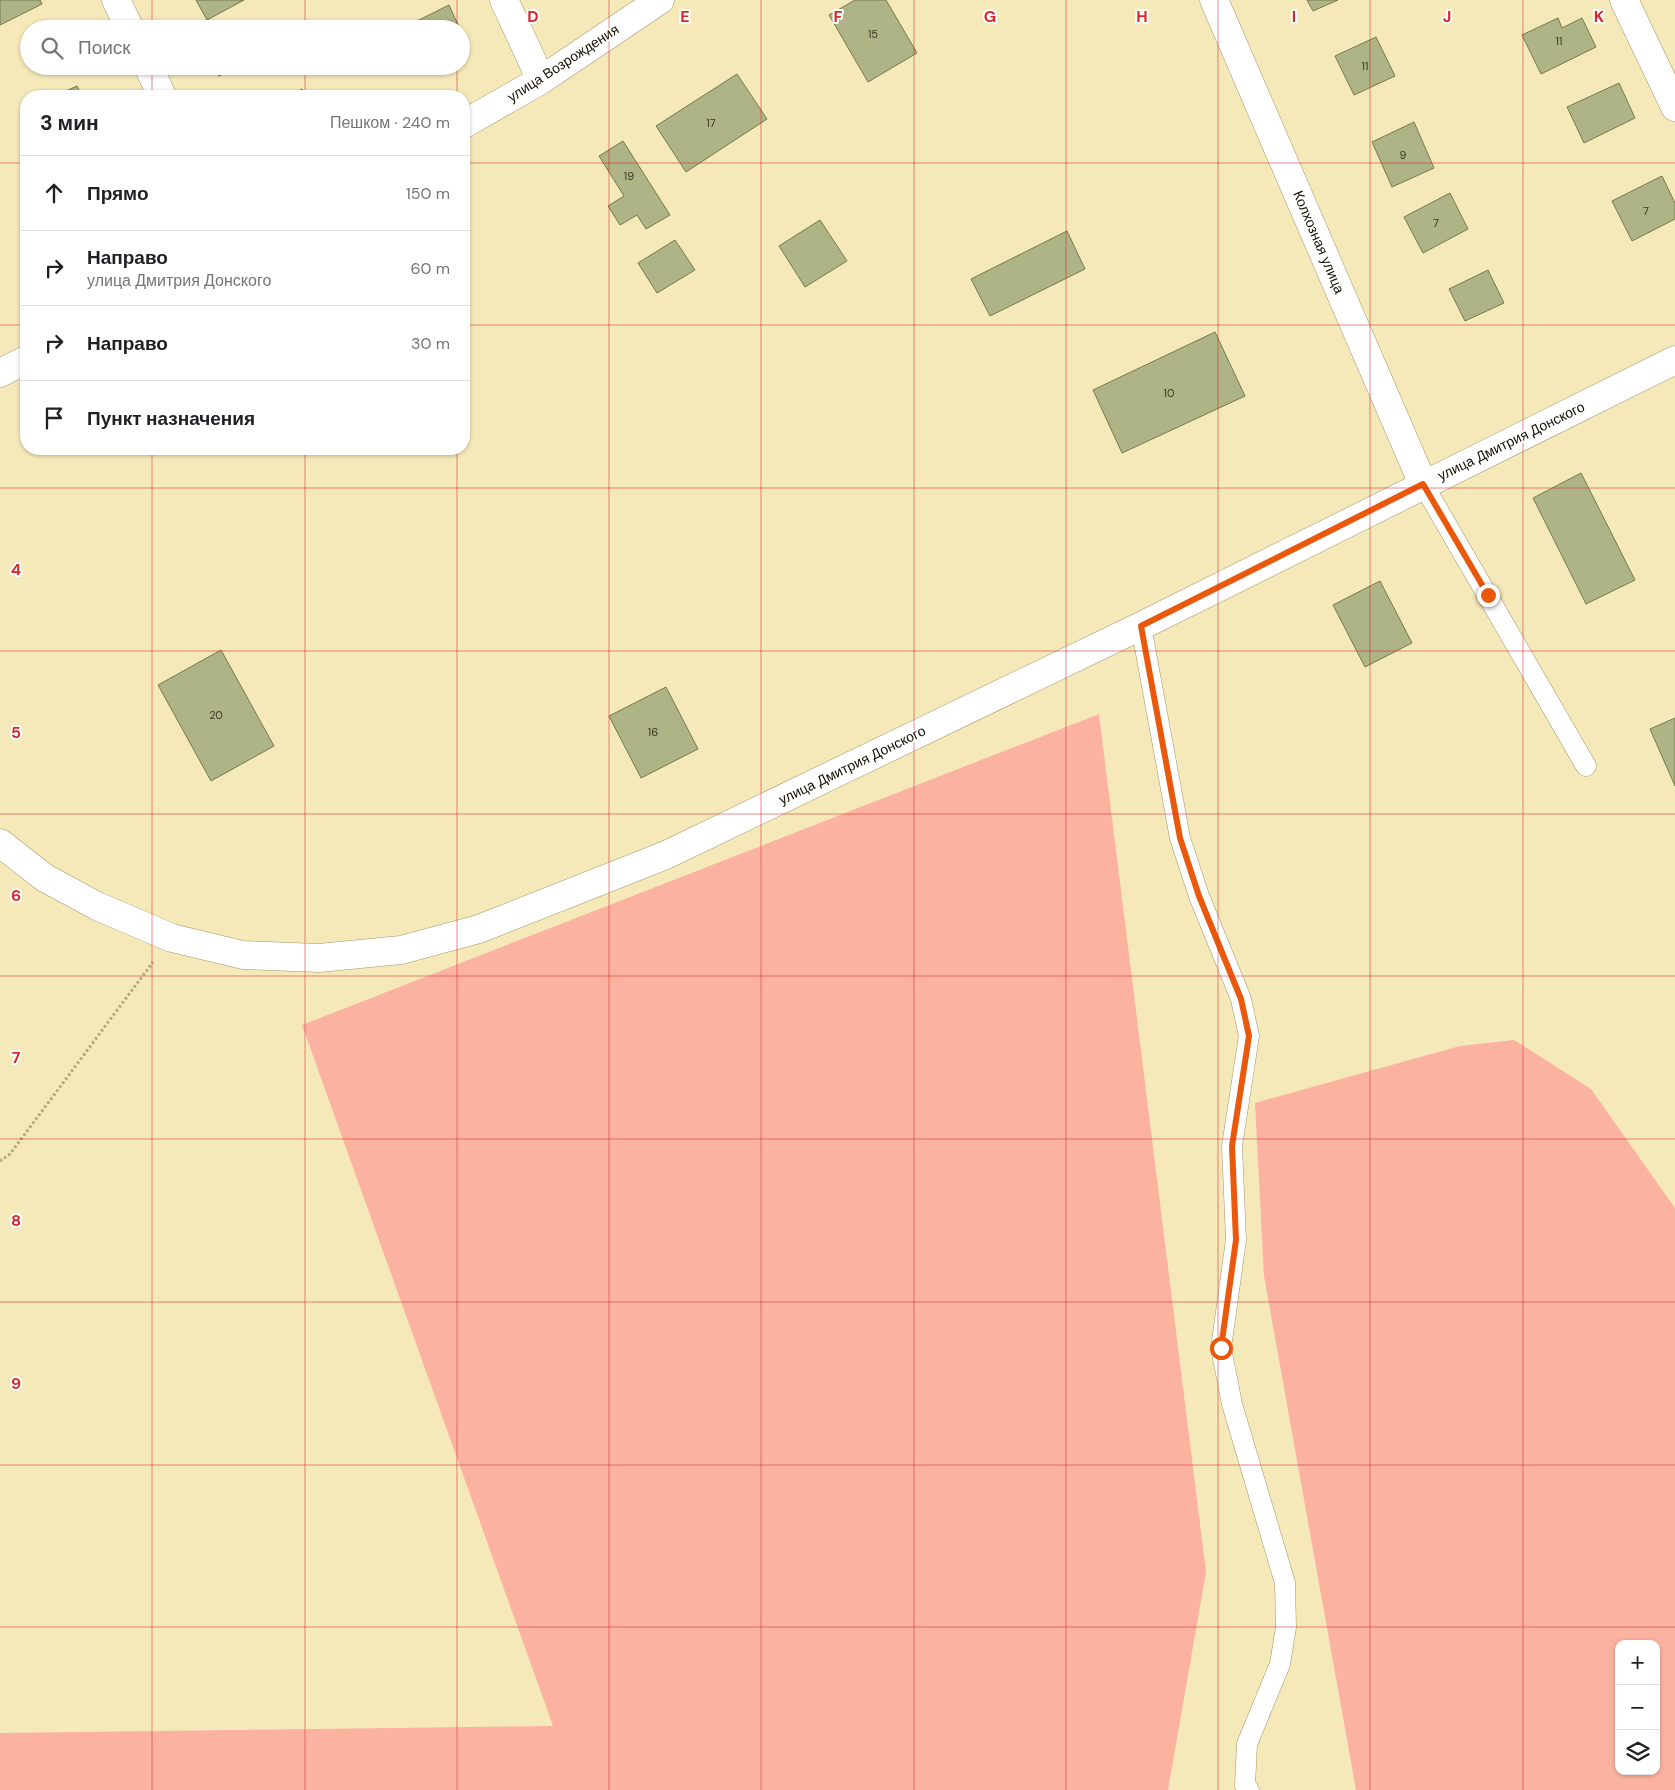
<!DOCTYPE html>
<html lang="ru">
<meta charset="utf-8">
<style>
body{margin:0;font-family:"DM Sans",sans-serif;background:#f2f2f2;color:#202124}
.controls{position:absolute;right:15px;bottom:15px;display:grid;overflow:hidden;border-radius:10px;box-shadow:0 1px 4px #0004}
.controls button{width:45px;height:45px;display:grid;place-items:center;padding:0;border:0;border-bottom:1px solid #e0e0e0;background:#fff;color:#202124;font:25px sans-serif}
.stop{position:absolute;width:15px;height:15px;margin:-11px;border:4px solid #ea580c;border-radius:50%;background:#fff}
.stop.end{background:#ea580c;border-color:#fff;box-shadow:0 1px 5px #0008}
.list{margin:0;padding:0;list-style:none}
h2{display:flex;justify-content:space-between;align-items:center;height:65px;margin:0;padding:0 20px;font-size:21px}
h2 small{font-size:16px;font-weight:400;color:#757577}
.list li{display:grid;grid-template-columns:32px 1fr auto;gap:15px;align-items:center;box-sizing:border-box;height:75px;padding:0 20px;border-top:1px solid #e0e0e0}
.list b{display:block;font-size:19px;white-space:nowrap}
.list p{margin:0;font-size:16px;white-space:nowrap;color:#757577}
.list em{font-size:16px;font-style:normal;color:#757577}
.icon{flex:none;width:28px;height:28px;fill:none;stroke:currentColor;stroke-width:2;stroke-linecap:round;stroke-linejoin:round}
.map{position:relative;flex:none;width:1675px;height:1790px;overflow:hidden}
.search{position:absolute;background:#fff;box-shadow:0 1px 4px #0004;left:20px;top:20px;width:450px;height:55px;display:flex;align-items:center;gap:12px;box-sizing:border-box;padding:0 18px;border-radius:28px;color:#757577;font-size:19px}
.panel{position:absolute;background:#fff;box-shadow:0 1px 4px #0004;left:20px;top:90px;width:450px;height:365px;border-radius:20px}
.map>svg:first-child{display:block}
.green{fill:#fcb2a0;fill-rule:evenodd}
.building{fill:#aeb485;stroke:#747a4d}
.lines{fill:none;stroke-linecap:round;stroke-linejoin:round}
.service-casing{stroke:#a39669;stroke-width:21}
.minor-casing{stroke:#a39669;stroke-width:29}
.path{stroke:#b1a781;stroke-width:3;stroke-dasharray:2.5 2.5;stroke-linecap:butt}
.service{stroke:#fff;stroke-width:20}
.minor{stroke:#fff;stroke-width:28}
.route{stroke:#ea580c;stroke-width:6}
.grid{fill:none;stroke:#d62828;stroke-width:1;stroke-opacity:0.55}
.labels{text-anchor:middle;stroke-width:4;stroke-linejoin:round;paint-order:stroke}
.number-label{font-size:11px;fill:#3a3822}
.street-label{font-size:14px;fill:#140f01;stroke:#fff}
.grid-label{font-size:16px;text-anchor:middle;font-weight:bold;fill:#d62828;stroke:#fff;stroke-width:4;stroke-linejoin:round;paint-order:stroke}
</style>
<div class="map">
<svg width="1675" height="1790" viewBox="0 0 1675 1790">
<rect width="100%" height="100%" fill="#f6e9b9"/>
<path class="green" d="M1099,714l107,858 -38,218h-1168v-57l553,-7 -251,-701z
M1514,1040l77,49 84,119v582h-319l-92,-514 -9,-173 205,-57zM1619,1644h37v127h-37z"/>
<path class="building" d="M0,0h40l2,4 -42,21z
M196,0h48l-37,20z
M855,0h31l31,53 -49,29 -39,-67z
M1307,0h31l-25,11z
M449,5l11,24h-59z
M1558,18l4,10 20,-10 14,29 -55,27 -19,-39z
M1376,37l19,39 -41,19 -19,-39z
M214,66h25l-20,10z
M737,74l30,45 -81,53 -30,-46z
M1619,83l16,35 -51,25 -17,-36z
M77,86l5,10h-27z
M302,89l4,7h-17z
M26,109v16l-6,-13z
M1414,122l20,46 -42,19 -20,-45z
M623,141l47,74 -24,14 -9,-14 -17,10 -12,-19 16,-10 -25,-40z
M1662,176l13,27v16l-43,22 -20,-40z
M1450,193l18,36 -45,24 -19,-36z
M820,220l27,41 -42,26 -26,-41z
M1067,231l18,38 -95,47 -19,-37z
M675,240l20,30 -38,23 -19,-30z
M1488,270l16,33 -39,18 -16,-32z
M1215,332l30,64 -123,57 -29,-63z
M1581,473l54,107 -49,24 -53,-106z
M1380,581l32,62 -47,24 -32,-62z
M221,650l53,96 -63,35 -53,-96z
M666,687l32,62 -57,29 -32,-62z
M1675,718v68l-25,-57z"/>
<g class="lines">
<defs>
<path id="service" d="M1423,484l163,282
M1141,626l39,212 19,58 42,103 8,37 -17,110 4,94 -15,108 11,56 53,179 1,44 -6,37 -33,80 -2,41 4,5"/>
<path id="minor" d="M116,0l14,29
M504,0l37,80
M1214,0l209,484
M1624,0l51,107
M148,66l14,30
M464,124l77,-44 119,-80
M0,373l26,-13
M0,843l45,35 52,28 75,32 71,17 76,3 82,-8 78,-21 187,-74 475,-229 534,-266"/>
</defs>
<use href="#service" class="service-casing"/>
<use href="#minor" class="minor-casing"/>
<path class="path" d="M0,1161l10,-7 143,-192"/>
<use href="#service" class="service"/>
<use href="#minor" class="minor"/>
</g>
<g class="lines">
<path class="route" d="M1221,1348l15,-108 -4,-94 17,-110 -8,-37 -42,-103 -19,-58 -39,-212 282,-142 65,111"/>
</g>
<path class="grid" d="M152,0v29M305,0v29M457,0v29M609,0v1790M761,0v1790M914,0v1790M1066,0v1790M1218,0v1790M1370,0v1790M1523,0v1790M152,66v30M305,66v30M457,66v30M0,163h26M464,163h1211M0,325h26M464,325h1211M152,449v1341M305,449v1341M457,449v1341M0,488h1675M0,651h1675M0,814h1675M0,976h1675M0,1139h1675M0,1302h1675M0,1465h1675M0,1627h1675"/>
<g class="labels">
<g class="number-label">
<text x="873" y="38">15</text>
<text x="1559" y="45">11</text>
<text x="1365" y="70">11</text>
<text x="711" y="127">17</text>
<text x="1403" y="159">9</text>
<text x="629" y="180">19</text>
<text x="1646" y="215">7</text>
<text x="1436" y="227">7</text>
<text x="1169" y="397">10</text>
<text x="216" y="719">20</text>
<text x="653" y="736">16</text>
</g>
<g class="street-label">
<text transform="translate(563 63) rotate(-33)" y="5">улица Возрождения</text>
<text transform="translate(1319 242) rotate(67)" y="5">Колхозная улица</text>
<text transform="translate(1511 441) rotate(-26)" y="5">улица Дмитрия Донского</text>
<text transform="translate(852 765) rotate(-26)" y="5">улица Дмитрия Донского</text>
</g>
</g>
<g class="grid-label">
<text x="533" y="22">D</text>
<text x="685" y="22">E</text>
<text x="838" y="22">F</text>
<text x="990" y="22">G</text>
<text x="1142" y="22">H</text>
<text x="1294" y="22">I</text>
<text x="1447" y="22">J</text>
<text x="1599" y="22">K</text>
<text x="16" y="575">4</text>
<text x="16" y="738">5</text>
<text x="16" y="901">6</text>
<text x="16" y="1063">7</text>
<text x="16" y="1226">8</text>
<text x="16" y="1389">9</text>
</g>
</svg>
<div class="controls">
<button>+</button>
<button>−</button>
<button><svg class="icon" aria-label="layers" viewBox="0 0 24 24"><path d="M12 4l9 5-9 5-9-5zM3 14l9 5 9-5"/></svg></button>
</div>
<div class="stop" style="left:1221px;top:1348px"></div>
<div class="stop end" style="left:1488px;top:595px"></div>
<div class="search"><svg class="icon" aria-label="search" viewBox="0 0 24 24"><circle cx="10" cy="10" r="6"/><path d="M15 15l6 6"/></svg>Поиск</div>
<section class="panel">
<h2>3 мин<small>Пешком · 240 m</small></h2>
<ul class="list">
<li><svg class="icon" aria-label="ahead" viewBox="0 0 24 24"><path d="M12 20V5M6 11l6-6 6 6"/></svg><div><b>Прямо</b></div><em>150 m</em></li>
<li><svg class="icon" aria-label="right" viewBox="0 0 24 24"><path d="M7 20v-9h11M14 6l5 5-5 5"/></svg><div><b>Направо</b><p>улица Дмитрия Донского</p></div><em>60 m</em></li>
<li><svg class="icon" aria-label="right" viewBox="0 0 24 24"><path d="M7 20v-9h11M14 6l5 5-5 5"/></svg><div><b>Направо</b></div><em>30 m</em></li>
<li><svg class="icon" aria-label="arrive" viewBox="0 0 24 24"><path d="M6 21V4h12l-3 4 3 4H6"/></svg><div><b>Пункт назначения</b></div></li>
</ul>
</section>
</div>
